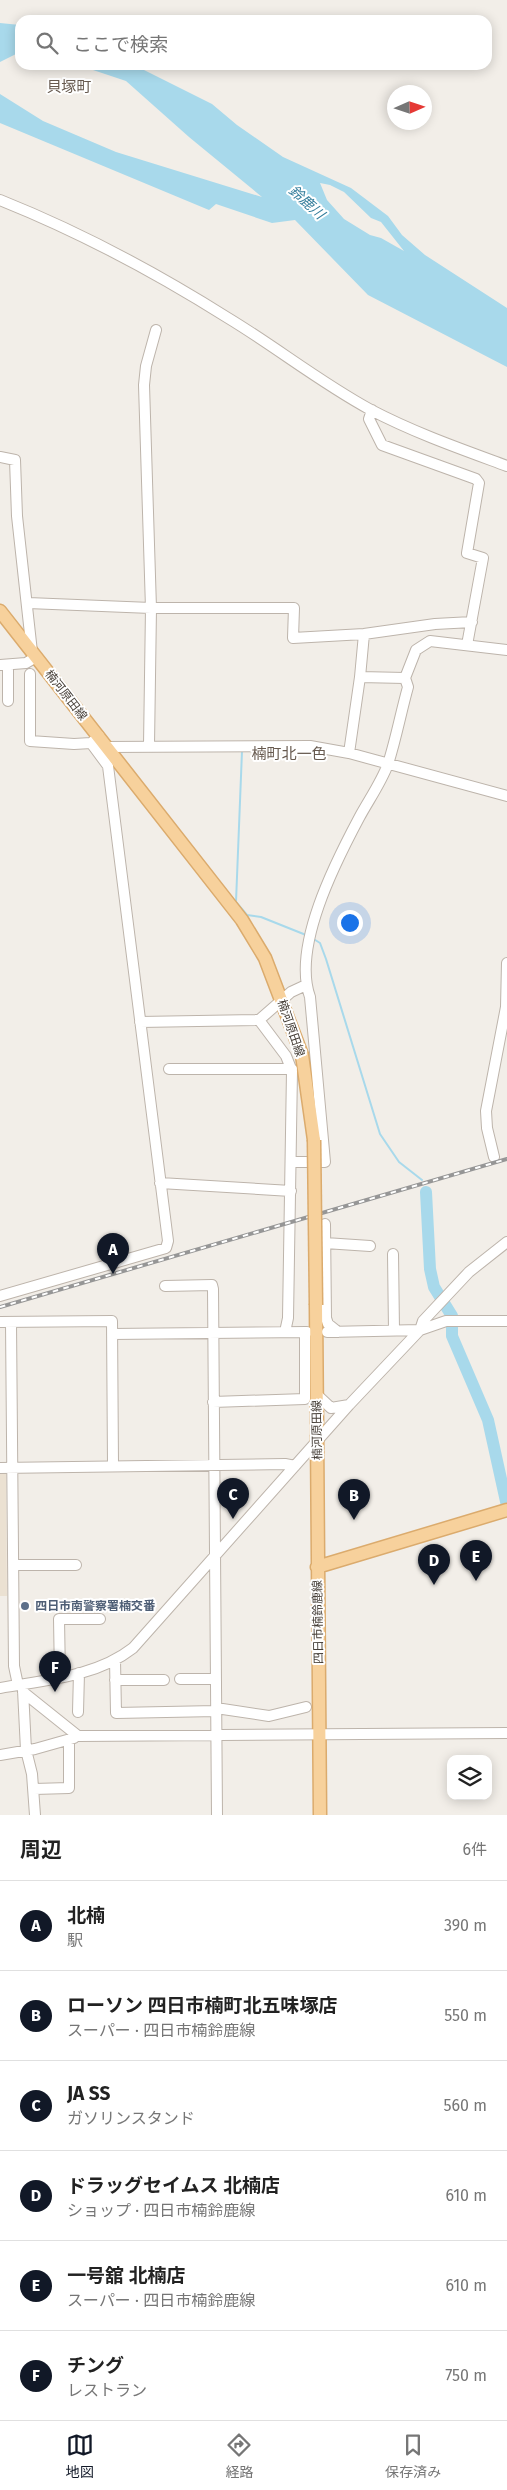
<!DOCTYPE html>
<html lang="ja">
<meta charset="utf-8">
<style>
body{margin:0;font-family:"Fira Sans","Noto Sans JP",sans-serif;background:#f2f2f2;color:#222}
.controls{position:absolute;right:15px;bottom:15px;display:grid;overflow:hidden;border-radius:10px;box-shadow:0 2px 12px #0003}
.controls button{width:45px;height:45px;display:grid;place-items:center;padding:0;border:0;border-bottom:1px solid #e0e0e0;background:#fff;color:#222;font:25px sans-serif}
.compass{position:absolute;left:387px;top:85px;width:45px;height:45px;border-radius:50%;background:#fff;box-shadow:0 2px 12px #0003;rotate:87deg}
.you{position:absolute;left:349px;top:922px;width:18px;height:18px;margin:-12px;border:4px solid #fff;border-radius:50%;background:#1a73e8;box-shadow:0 0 0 8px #1a73e833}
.badge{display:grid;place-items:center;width:32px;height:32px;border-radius:50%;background:#111827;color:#fff;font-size:16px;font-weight:700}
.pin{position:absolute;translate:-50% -41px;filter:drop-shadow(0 1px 2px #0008)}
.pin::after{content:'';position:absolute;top:26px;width:18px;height:15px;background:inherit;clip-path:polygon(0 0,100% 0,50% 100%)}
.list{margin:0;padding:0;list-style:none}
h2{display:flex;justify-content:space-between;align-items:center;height:65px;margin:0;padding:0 20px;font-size:21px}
h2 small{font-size:16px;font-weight:400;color:#767676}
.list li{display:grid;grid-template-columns:32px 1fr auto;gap:15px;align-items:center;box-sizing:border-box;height:90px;padding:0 20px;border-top:1px solid #e0e0e0}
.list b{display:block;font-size:19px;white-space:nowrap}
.list p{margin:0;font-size:16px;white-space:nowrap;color:#767676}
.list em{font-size:16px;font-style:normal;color:#767676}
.icon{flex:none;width:28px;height:28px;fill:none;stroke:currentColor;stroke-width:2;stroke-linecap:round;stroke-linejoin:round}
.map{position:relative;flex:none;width:507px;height:1815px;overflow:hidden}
.search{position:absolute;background:#fff;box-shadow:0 2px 12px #0003;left:15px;right:15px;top:15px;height:55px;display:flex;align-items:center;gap:12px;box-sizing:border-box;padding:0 18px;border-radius:15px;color:#767676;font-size:19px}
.sheet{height:605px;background:#fff}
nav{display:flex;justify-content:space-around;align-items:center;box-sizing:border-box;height:70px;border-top:1px solid #e0e0e0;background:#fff;font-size:14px;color:#767676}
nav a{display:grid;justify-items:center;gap:2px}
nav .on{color:#111827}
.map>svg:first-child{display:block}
.education{fill:#ebe1d2}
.water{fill:#a8d9eb;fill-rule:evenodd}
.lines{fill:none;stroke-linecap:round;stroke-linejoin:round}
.stream{stroke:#a8d9eb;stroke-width:2}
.river{stroke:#a8d9eb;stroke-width:12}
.minor-casing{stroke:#bdb4ab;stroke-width:12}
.major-casing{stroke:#dbab6d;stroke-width:15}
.minor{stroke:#fff;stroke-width:10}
.major{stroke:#f7d19c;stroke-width:12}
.rail-casing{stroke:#969696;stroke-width:4}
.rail{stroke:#fff;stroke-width:2;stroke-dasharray:5.5;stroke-linecap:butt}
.major-bridge-casing{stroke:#dbab6d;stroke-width:15;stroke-linecap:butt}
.major-bridge{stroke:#f7d19c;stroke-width:12}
.service-dot{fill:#5c6f8a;stroke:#fff;stroke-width:2}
.labels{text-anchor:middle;stroke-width:4;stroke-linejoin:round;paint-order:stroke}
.street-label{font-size:12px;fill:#453e37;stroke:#fff}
.service-label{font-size:12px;font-weight:bold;fill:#4e5e75;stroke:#fff;text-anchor:start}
.water-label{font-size:14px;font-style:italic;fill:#337d9b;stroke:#fff}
.quarter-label{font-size:15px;fill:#675a4f;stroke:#fff}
</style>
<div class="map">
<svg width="507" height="1815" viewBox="0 0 507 1815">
<rect width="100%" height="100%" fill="#f2eee8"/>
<path class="education" d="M0,1470l6,1 1,125h-7z"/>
<path class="water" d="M0,23l20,2v27l-20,10z
M78,65h56l78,39 25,21 46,32 68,31 37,28 14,19 23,20 82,53v59l-139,-72 -73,-75 -23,3 -56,-19 -7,6 -209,-87v-29l43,27 73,31 146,45 -73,-60 -63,-56zM320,183l10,2 14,7 27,26 10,4 23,29 -23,-13 -11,-3 -26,-16 -17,-19z"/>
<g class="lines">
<path class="stream" d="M242,751l-6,151 11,13 14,2 45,18
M312,938l8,5 6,16 54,175 19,28 23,18"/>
<path class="river" d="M426,1192l4,77 4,18 18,29v20l36,84 19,86"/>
<defs>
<path id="minor" d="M0,200c80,32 155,72 228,118 48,29 93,65 143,92 44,23 90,39 136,56
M372,410l-3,9 13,26 94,34 3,4 -12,70 16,5 -16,87
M0,457l15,3 2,56 15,136
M28,603l123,5h143l-1,30 71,-4 71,-10 37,-2
M0,665l26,-2 10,-6
M8,665v36
M30,674v67l44,3 17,-1
M360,677l4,-43
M149,745l2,-137 -7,-223 2,-19 10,-36
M107,747l203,-1 39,7 158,43
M349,753l11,-76 45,1
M259,1020l27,36 6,15 -4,247 -3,14
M140,1022l119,-2 32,-28 15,-7
M169,1069h123
M494,1157l-7,-29 -1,-17 20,-104 1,-44
M291,1162h34l-15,-165c-18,-50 25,-134 49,-179 9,-17 22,-35 29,-54 8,-25 13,-52 20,-77l-3,-9 11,-28 14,-9 77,9
M160,1183l131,8
M325,1224l1,94 2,6 10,8
M325,1243l45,3
M393,1254l1,76
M165,1286l47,-1 1,4 4,526
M0,1296l166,-48 2,-7 -60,-475 -17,-23 8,-7
M0,1322l112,-1 1,144
M11,1323l3,343 4,19
M327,1332l93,-2 26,-9h61
M112,1334l195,-2
M316,1394l15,14 18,-3
M213,1402l92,-3v-67
M0,1468l285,-4 10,2
M13,1565h63
M115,1660l1,53 100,-2
M60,1677l-1,-58h41
M180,1679h36
M115,1680h49
M0,1688c45,-8 96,-11 133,-40l216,-243 71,-75 3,-9 46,-49 38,-30
M23,1690l3,60 6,24 3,41
M23,1692l55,44 429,-3
M216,1708l53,8 37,-9
M78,1712l1,-39
M0,1755l35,-6 39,-11
M34,1789l35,-1v-48"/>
<path id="major" d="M0,611l242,309 23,38 37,97 12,85
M316,1305l4,510
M317,1567l190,-57"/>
</defs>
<use href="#minor" class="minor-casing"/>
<use href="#major" class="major-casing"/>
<use href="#minor" class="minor"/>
<use href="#major" class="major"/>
<defs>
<path id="rail" d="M0,1307l507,-148"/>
</defs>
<use href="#rail" class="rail-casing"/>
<use href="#rail" class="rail"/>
<defs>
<path id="major-bridge" d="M314,1140l2,165"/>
</defs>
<use href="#major-bridge" class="major-bridge-casing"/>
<use href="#major-bridge" class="major-bridge"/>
</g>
<circle class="service-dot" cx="25" cy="1606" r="5"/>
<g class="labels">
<g class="street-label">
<text transform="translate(66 695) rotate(52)" y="4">楠河原田線</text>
<text transform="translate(291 1028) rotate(71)" y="4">楠河原田線</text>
<text transform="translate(317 1430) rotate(-91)" y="4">楠河原田線</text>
<text transform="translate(318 1622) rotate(-91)" y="4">四日市楠鈴鹿線</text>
</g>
<g class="service-label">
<text x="35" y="1610">四日市南警察署楠交番</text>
</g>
<g class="water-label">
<text transform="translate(307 202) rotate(42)" y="5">鈴鹿川</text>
</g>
<g class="quarter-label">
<text x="69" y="92">貝塚町</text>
<text x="289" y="759">楠町北一色</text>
</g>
</g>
</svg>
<div class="controls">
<button><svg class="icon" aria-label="layers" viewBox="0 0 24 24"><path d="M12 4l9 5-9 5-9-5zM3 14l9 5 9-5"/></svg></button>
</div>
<svg class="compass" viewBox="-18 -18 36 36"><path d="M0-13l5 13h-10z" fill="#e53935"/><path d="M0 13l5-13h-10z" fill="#767676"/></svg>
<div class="you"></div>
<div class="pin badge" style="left:113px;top:1274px">A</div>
<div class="pin badge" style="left:354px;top:1520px">B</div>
<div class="pin badge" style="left:233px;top:1519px">C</div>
<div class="pin badge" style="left:434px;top:1585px">D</div>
<div class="pin badge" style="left:476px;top:1581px">E</div>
<div class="pin badge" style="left:55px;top:1692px">F</div>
<div class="search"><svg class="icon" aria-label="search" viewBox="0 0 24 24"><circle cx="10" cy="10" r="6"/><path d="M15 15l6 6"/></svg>ここで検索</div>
</div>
<section class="sheet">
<h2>周辺<small>6件</small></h2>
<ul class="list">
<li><span class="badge">A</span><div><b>北楠</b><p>駅</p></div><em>390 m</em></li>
<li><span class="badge">B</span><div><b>ローソン 四日市楠町北五味塚店</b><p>スーパー · 四日市楠鈴鹿線</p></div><em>550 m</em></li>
<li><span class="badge">C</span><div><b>JA SS</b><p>ガソリンスタンド</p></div><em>560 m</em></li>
<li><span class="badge">D</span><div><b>ドラッグセイムス 北楠店</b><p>ショップ · 四日市楠鈴鹿線</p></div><em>610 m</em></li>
<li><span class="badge">E</span><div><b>一号舘 北楠店</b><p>スーパー · 四日市楠鈴鹿線</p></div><em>610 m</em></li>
<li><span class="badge">F</span><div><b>チング</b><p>レストラン</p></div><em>750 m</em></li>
</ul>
</section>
<nav>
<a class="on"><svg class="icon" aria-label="map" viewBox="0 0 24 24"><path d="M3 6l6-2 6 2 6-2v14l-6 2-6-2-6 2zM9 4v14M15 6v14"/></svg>地図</a>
<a><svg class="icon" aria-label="directions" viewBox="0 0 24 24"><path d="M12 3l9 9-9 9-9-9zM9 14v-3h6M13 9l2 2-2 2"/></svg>経路</a>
<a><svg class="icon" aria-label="saved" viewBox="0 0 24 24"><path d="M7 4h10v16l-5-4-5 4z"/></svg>保存済み</a>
</nav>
